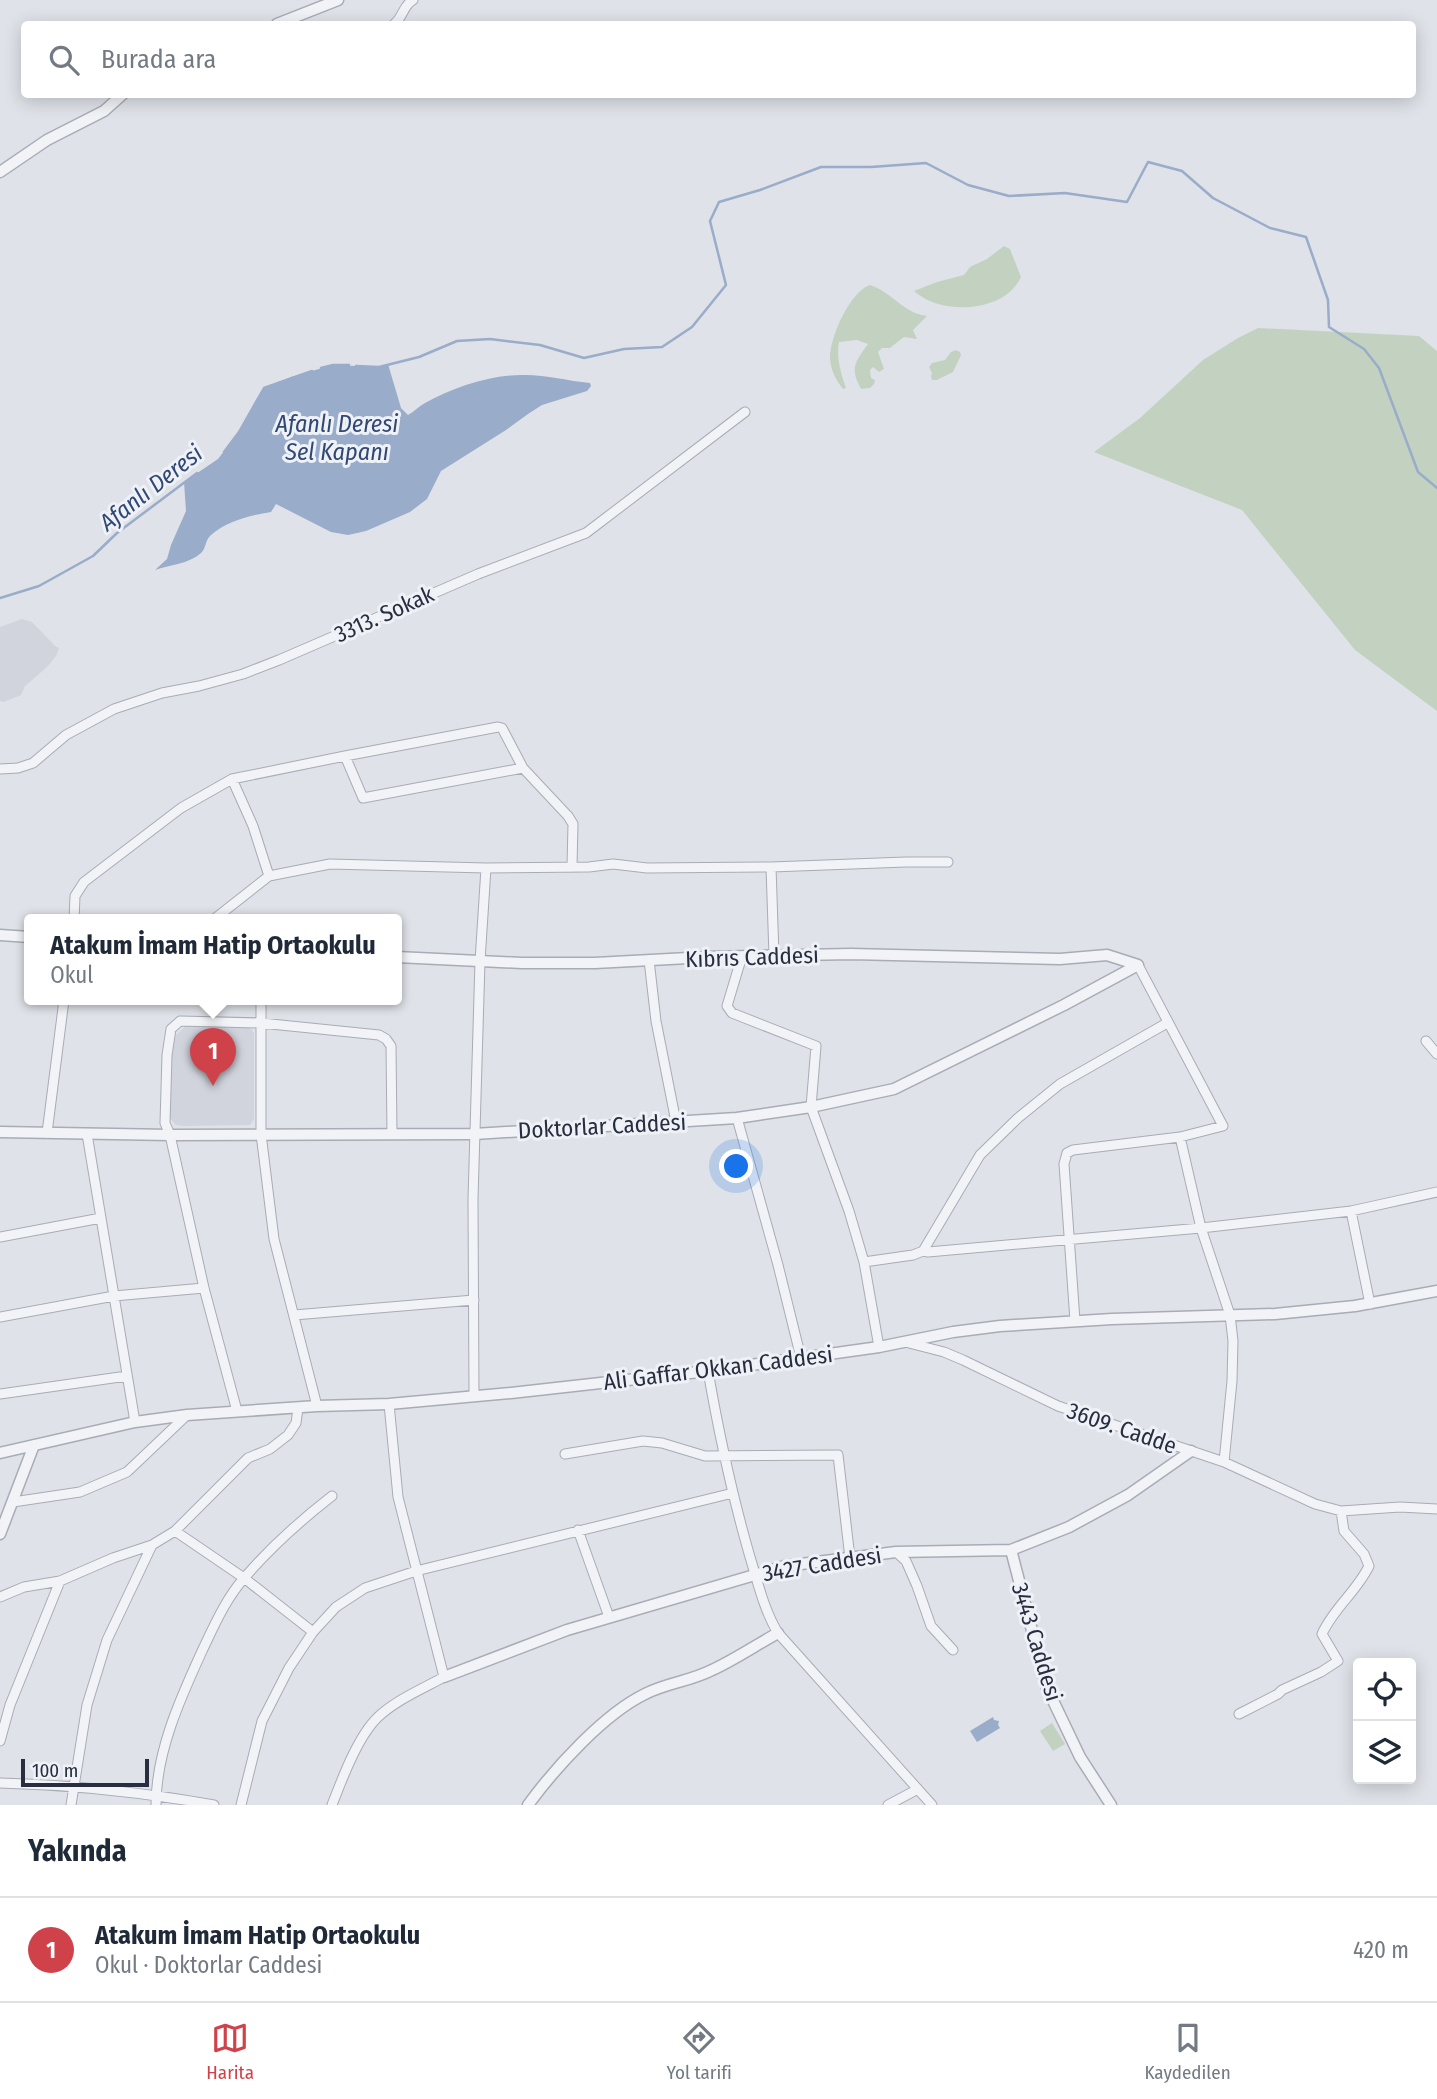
<!DOCTYPE html>
<html lang="tr">
<meta charset="utf-8">
<style>
body{margin:0;font-family:"Fira Sans Condensed",sans-serif;background:#f6f6f7;color:#1f2937}
.controls{position:absolute;right:21px;bottom:21px;display:grid;overflow:hidden;border-radius:7px;box-shadow:0 4px 18px #0003}
.controls button{width:63px;height:63px;display:grid;place-items:center;padding:0;border:0;border-bottom:2px solid #e0e1e3;background:#fff;color:#1f2937;font:35px sans-serif}
.scale{position:absolute;left:21px;bottom:18px;width:128px;box-sizing:border-box;padding-left:7px;border:4px solid #282e40;border-top:0;font-size:19px;line-height:24px;white-space:nowrap;color:#282e40;-webkit-text-stroke:5px #eef1f6;paint-order:stroke}
.you{position:absolute;left:737px;top:1167px;width:24px;height:24px;margin:-18px;border:5px solid #fff;border-radius:50%;background:#1a73e8;box-shadow:0 0 0 10px #1a73e833}
.badge{display:grid;place-items:center;width:46px;height:46px;border-radius:50%;background:#cf4249;color:#fff;font-size:23px;font-weight:700}
.pin{position:absolute;translate:-50% -58px;filter:drop-shadow(0 2px 4px #0008)}
.pin::after{content:'';position:absolute;top:37px;width:24px;height:21px;background:inherit;clip-path:polygon(0 0,100% 0,50% 100%)}
.popup{position:absolute;left:24px;top:914px;width:378px;height:91px;box-sizing:border-box;display:grid;place-content:center;border-radius:7px;background:#fff;filter:drop-shadow(0 2px 5px #0005);font-size:23px;white-space:nowrap;color:#747a83}
.popup b{font-size:26px;color:#1f2937}
.popup::after{content:'';position:absolute;left:50%;top:100%;margin-left:-14px;border:14px solid transparent;border-top-color:#fff}
.list{margin:0;padding:0;list-style:none}
h2{display:flex;justify-content:space-between;align-items:center;height:91px;margin:0;padding:0 28px;font-size:30px}
h2 small{font-size:23px;font-weight:400;color:#747a83}
.list li{display:grid;grid-template-columns:46px 1fr auto;gap:21px;align-items:center;box-sizing:border-box;height:105px;padding:0 28px;border-top:2px solid #e0e1e3}
.list b{display:block;font-size:26px;white-space:nowrap}
.list p{margin:0;font-size:23px;white-space:nowrap;color:#747a83}
.list em{font-size:23px;font-style:normal;color:#747a83}
.icon{flex:none;width:38px;height:38px;fill:none;stroke:currentColor;stroke-width:2;stroke-linecap:round;stroke-linejoin:round}
.map{position:relative;flex:none;width:1437px;height:1805px;overflow:hidden}
.search{position:absolute;background:#fff;box-shadow:0 4px 18px #0003;left:21px;right:21px;top:21px;height:77px;display:flex;align-items:center;gap:18px;box-sizing:border-box;padding:0 24px;border-radius:7px;color:#747a83;font-size:26px}
.sheet{height:196px;background:#fff}
nav{display:flex;justify-content:space-around;align-items:center;box-sizing:border-box;height:98px;border-top:2px solid #e0e1e3;background:#fff;font-size:19px;color:#747a83}
nav a{display:grid;justify-items:center;gap:4px}
nav .on{color:#cf4249}
.map>svg:first-child{display:block}
.built{fill:#d1d4dd}
.green{fill:#c3d2c0}
.water{fill:#99acc9}
.lines{fill:none;stroke-linecap:round;stroke-linejoin:round}
.stream{stroke:#99acc9;stroke-width:2.5}
.minor-casing{stroke:#a8acb6;stroke-width:11}
.tertiary-casing{stroke:#a8acb6;stroke-width:13}
.minor{stroke:#f2f3f7;stroke-width:9}
.tertiary{stroke:#f2f3f7;stroke-width:10}
.labels{text-anchor:middle;stroke-width:6;stroke-linejoin:round;paint-order:stroke}
.street-label{font-size:23px;fill:#282e40;stroke:#eef1f6}
.water-label{font-size:24px;font-style:italic;fill:#324874;stroke:#eef1f6}
</style>
<div class="map">
<svg width="1437" height="1805" viewBox="0 0 1437 1805">
<rect width="100%" height="100%" fill="#dfe2e8"/>
<path class="built" d="M22,619l10,3 23,24 4,2 -3,8 -9,11 -22,19 -4,9 -17,7 -4,-1v-74z
M188,1024l62,4 4,5v86l-4,6 -66,1 -8,-1 -6,-7 1,-64 5,-19z"/>
<path class="green" d="M1004,246l6,3 11,28c-16,36 -80,39 -107,14l23,-9 27,-7 6,-8 17,-8z
M870,285c22,7 33,28 57,31l-14,14 4,9 -13,-2 -14,11h-8l-4,4 6,17 -5,3 -6,-5 -3,3 1,8 4,2 -1,4 -4,4 -9,1c-12,-22 -5,-28 7,-45l-11,-4 -18,2c-3,16 2,31 7,46l-3,1c-7,-9 -12,-18 -13,-30 -1,-20 20,-68 40,-74z
M1258,328l161,8 18,15v360l-82,-61 -113,-140 -148,-58 46,-34 63,-58 35,-22z
M956,350l4,2 1,3 -8,17 -16,8h-5l-1,-4 1,-3 -3,-6 3,-4 13,-3 6,-8z
M1052,1723l13,21 -12,7 -13,-20z"/>
<path class="water" d="M388,364l13,44 7,7c6,-3 11,-9 17,-12 29,-16 67,-29 100,-28 22,0 43,6 65,8l1,3 -4,5 -45,14 -14,9 -22,16 -65,41 -14,28 -17,13 -44,19 -18,4 -17,-3 -55,-28 -5,8c-20,3 -44,9 -60,23 -6,5 -5,14 -10,18 -12,11 -32,12 -46,17l12,-11 4,-14 15,-34 -2,-29 34,-23 21,-27 25,-44 27,-11 42,-12 46,2z
M993,1717l1,3 5,1 -1,4 2,3 -23,14 -7,-11z"/>
<g class="lines">
<path class="stream" d="M356,366l23,1 40,-10 38,-16 33,-2 50,6 44,13 40,-9 38,-2 30,-20 34,-42 -16,-64 9,-19 41,-12 61,-23h50l55,-4 42,22 41,11 56,-3 62,9 21,-40 34,9 31,27 57,30 36,9 22,63 1,27 35,22 15,19 39,104 19,16
M321,368l12,-3h16
M224,452l15,-20 25,-44 48,-17
M0,598l39,-12 54,-30 24,-23 80,-60"/>
<defs>
<path id="minor" d="M394,24c9,-6 9,-19 19,-24
M345,756l18,42 160,-30
M0,769l18,-1 15,-5 33,-28 48,-26 48,-16 37,-7 44,-12 36,-14 199,-86 108,-41 159,-121
M232,779l21,47 16,50
M771,867l3,89
M74,920l1,-24 9,-14 97,-74 51,-29 113,-23 153,-29 4,1 21,40 45,48 5,8 -1,42
M213,920l56,-44 61,-12 156,4 103,-1 24,-3 34,4 124,-1 135,-5h42
M742,956l-15,50 5,7 84,33 -5,61 38,104 15,51 15,85
M649,960l7,61 20,101
M261,1000v134l13,105 43,167
M1426,1041l11,13
M737,1118l41,147 23,93
M47,1133l17,-133
M87,1134l48,288
M1180,1137l21,91 29,87 3,26 -1,40 -8,81
M1351,1211l19,93
M0,1237l101,-19
M923,1251l5,1 273,-24 150,-17 86,-19
M864,1262l49,-7 10,-4 57,-96 38,-37 42,-34 107,-61
M294,1315l180,-15
M0,1317l114,-21 90,-8
M1075,1321l-11,-157 3,-11 6,-3 107,-13 43,-11 -85,-161
M905,1342l39,10 19,8 95,46 166,56 91,42 26,7 59,-4 37,2
M708,1371c11,63 24,124 42,186 8,26 14,53 28,76l154,172
M0,1394l127,-18
M474,1396l-1,-197 7,-238 6,-93
M237,1411l-33,-123 -34,-153 -5,-12 2,-68 4,-26 9,-8 81,2 118,12 7,4 5,7 1,88
M565,1454l78,-13 19,2 43,13 133,-1 12,103
M13,1502l67,-10 47,-20 60,-57
M578,1530l31,87
M175,1531l69,47 69,54
M896,1552l10,9 11,25 14,40 22,24
M0,1597l24,-10 36,-6 53,-23 39,-13 23,-14 73,-73 22,-9 18,-14 8,-12 2,-15
M1239,1714l39,-20 4,-4 39,-18 17,-11 -16,-27c11,-25 35,-43 47,-68l-5,-12 -20,-23 -3,-20
M0,1741l10,-36 50,-124
M0,1783c73,2 142,9 214,22
M71,1805l16,-100 20,-65 45,-95
M156,1805c0,-53 24,-106 46,-154 12,-25 24,-53 43,-74 26,-30 56,-57 87,-81
M241,1805l21,-84 27,-53 24,-36 23,-25 29,-19 51,-17 317,-78
M332,1805c10,-26 26,-69 46,-88 18,-17 44,-28 66,-40l-46,-180 -9,-93
M888,1805l30,-16"/>
<path id="tertiary" d="M277,24l61,-24
M0,172l47,-32 57,-29 19,-17
M0,935l29,2
M0,1132l170,3 304,-1 263,-16 74,-11 83,-18 170,-84 74,-40 -31,-10 -47,4 -209,-5 -144,3 -112,6h-73l-125,-6
M0,1453l135,-31 52,-7 130,-9 72,-2 122,-11 197,-22 171,-24 74,-15 47,-6 112,-7 163,-5 80,-8 82,-15
M0,1534l34,-89
M1011,1550l36,138 33,69 31,48
M444,1677l123,-47 218,-64 111,-14 115,-2 58,-23 59,-32 63,-44
M528,1805c27,-37 76,-91 117,-111 21,-11 46,-13 67,-24 22,-10 44,-25 66,-37"/>
</defs>
<use href="#minor" class="minor-casing"/>
<use href="#tertiary" class="tertiary-casing"/>
<use href="#minor" class="minor"/>
<use href="#tertiary" class="tertiary"/>
</g>
<g class="labels">
<g class="street-label">
<text transform="translate(384 614) rotate(-24)" y="8">3313. Sokak</text>
<text transform="translate(752 957) rotate(-2)" y="8">Kıbrıs Caddesi</text>
<text transform="translate(602 1126) rotate(-3)" y="8">Doktorlar Caddesi</text>
<text transform="translate(718 1368) rotate(-7)" y="8">Ali Gaffar Okkan Caddesi</text>
<text transform="translate(1122 1428) rotate(19)" y="8">3609. Cadde</text>
<text transform="translate(822 1564) rotate(-9)" y="8">3427 Caddesi</text>
<text transform="translate(1037 1642) rotate(73)" y="8">3443 Caddesi</text>
</g>
<g class="water-label">
<text x="337" y="432">Afanlı Deresi<tspan x="337" dy="28">Sel Kapanı</tspan></text>
<text transform="translate(151 488) rotate(-38)" y="8">Afanlı Deresi</text>
</g>
</g>
</svg>
<div class="controls">
<button><svg class="icon" aria-label="locate" viewBox="0 0 24 24"><circle cx="12" cy="12" r="6"/><path d="M12 2v4M12 18v4M2 12h4M18 12h4"/></svg></button>
<button><svg class="icon" aria-label="layers" viewBox="0 0 24 24"><path d="M12 4l9 5-9 5-9-5zM3 14l9 5 9-5"/></svg></button>
</div>
<div class="scale">100 m</div>
<div class="you"></div>
<div class="pin badge" style="left:213px;top:1086px">1</div>
<div class="popup"><b>Atakum İmam Hatip Ortaokulu</b>Okul</div>
<div class="search"><svg class="icon" aria-label="search" viewBox="0 0 24 24"><circle cx="10" cy="10" r="6"/><path d="M15 15l6 6"/></svg>Burada ara</div>
</div>
<section class="sheet">
<h2>Yakında<small></small></h2>
<ul class="list">
<li><span class="badge">1</span><div><b>Atakum İmam Hatip Ortaokulu</b><p>Okul · Doktorlar Caddesi</p></div><em>420 m</em></li>
</ul>
</section>
<nav>
<a class="on"><svg class="icon" aria-label="map" viewBox="0 0 24 24"><path d="M3 6l6-2 6 2 6-2v14l-6 2-6-2-6 2zM9 4v14M15 6v14"/></svg>Harita</a>
<a><svg class="icon" aria-label="directions" viewBox="0 0 24 24"><path d="M12 3l9 9-9 9-9-9zM9 14v-3h6M13 9l2 2-2 2"/></svg>Yol tarifi</a>
<a><svg class="icon" aria-label="saved" viewBox="0 0 24 24"><path d="M7 4h10v16l-5-4-5 4z"/></svg>Kaydedilen</a>
</nav>
